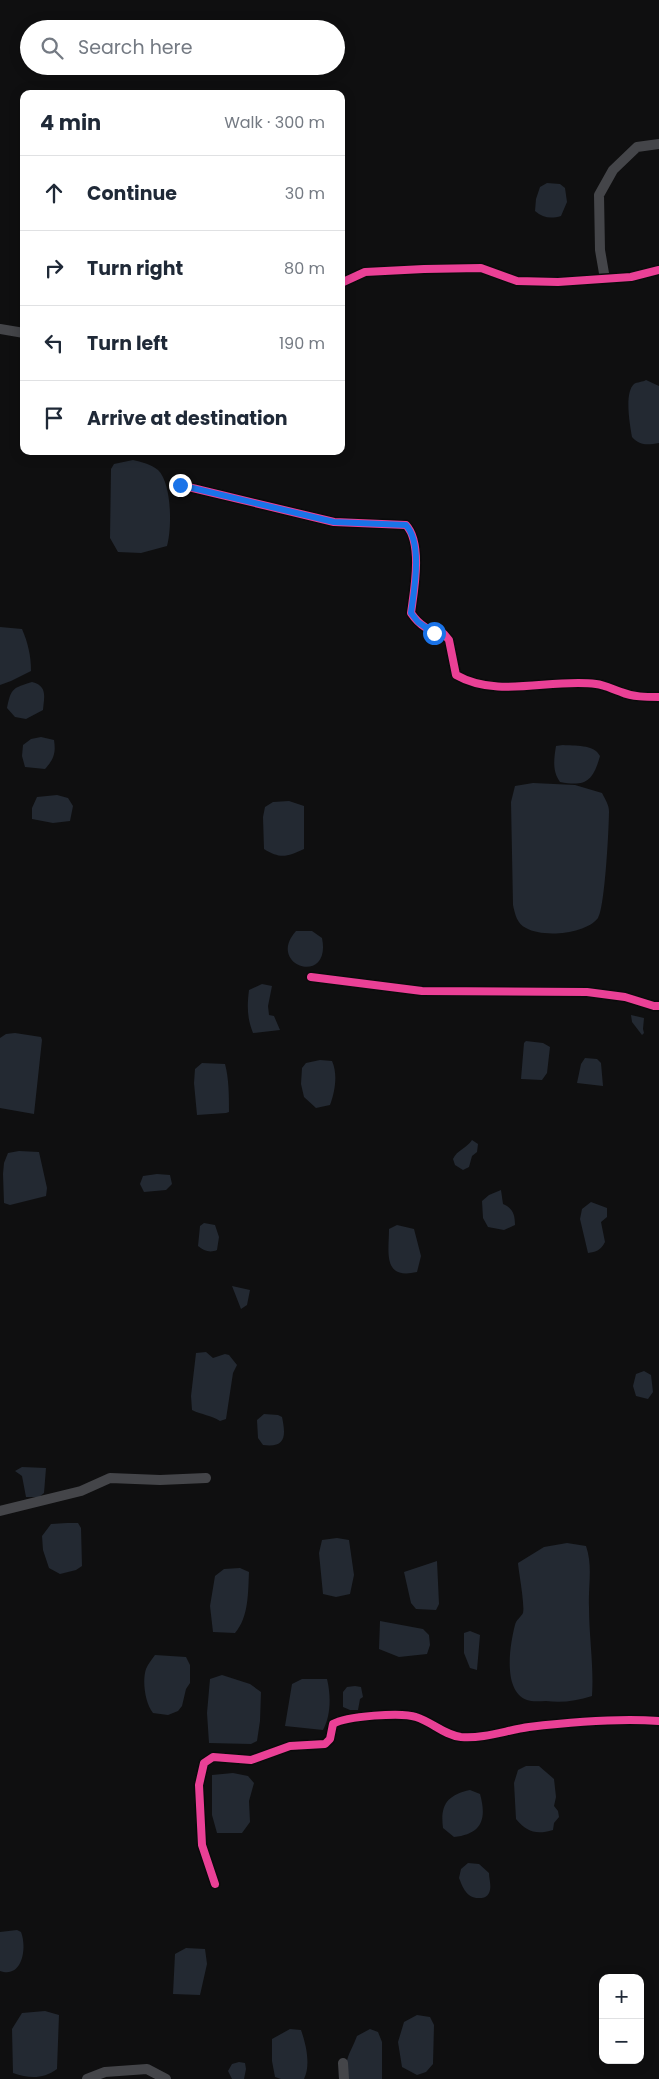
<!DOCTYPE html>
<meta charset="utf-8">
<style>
body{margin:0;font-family:Poppins,sans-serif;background:#f2f2f3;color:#1f2937}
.controls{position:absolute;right:15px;bottom:15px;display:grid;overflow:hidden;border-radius:10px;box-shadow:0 2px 12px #0003}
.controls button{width:45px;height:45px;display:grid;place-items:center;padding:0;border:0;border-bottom:1px solid #e0e1e3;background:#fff;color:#1f2937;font:25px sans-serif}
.stop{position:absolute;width:15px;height:15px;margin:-11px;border:4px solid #1a73e8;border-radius:50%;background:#fff}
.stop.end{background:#1a73e8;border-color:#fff;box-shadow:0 1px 5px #0008}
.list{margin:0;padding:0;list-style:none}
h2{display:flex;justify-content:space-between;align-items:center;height:65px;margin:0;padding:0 20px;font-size:21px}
h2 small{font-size:16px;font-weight:400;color:#747a83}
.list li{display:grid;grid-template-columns:32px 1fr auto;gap:15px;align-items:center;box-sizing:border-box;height:75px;padding:0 20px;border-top:1px solid #e0e1e3}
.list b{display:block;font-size:19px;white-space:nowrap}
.list em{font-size:16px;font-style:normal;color:#747a83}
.icon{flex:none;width:28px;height:28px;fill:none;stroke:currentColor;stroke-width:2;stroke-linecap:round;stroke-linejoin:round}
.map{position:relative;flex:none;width:659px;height:2079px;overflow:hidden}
.search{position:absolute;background:#fff;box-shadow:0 2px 12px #0003;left:20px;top:20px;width:325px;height:55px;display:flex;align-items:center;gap:12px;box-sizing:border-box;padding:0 18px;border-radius:28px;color:#747a83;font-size:19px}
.panel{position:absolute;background:#fff;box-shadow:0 2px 12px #0003;left:20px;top:90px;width:325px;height:365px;border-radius:10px}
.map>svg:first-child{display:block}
.water{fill:#232932}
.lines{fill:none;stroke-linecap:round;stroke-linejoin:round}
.minor{stroke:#444549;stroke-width:10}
.cycleway-casing{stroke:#0a0a0b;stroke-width:11}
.cycleway{stroke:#ea4096;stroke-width:8}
.route{stroke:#1a73e8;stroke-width:6}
</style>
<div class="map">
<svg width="659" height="2079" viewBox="0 0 659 2079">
<rect width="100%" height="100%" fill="#0f0f10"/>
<path class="water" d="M547,183l13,1 5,4 2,14 -6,14c-10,3 -18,2 -26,-5l1,-12 4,-12z
M646,380l13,6v57c-11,2 -19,3 -27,-6 -2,-12 -8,-44 2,-53 3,-2 9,-2 12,-4z
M133,460c8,2 18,4 25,10 14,13 14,59 9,76l-26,7 -23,-1 -8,-14 1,-69 3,-5z
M0,627l22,2c6,14 9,27 9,42l-20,10 -11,4z
M32,682c16,4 12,15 11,28l-17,9 -11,-2 -8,-9c4,-20 6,-20 25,-26z
M41,737l13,3c2,13 0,19 -9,29l-20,-2 -3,-11 1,-11 8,-6z
M563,745c11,1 31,-1 37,11 -7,25 -14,31 -40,26 -8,-11 -6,-23 -4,-36z
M533,783l42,2 27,8c3,6 7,12 7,18 0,16 -4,97 -11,107 -12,16 -55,20 -72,10 -9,-4 -11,-14 -13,-23l-2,-103 4,-16z
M57,795l11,3 5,8 -3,15 -17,2 -21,-4v-11l5,-11z
M289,801l15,5v43c-17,8 -24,10 -40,0l-1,-32 2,-10 8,-5z
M296,931h16l10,7c10,49 -57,28 -26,-7z
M262,984l10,2 -4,20 1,9 5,1 6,14 -27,3c-6,-15 -6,-27 -4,-43z
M631,1015l13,3 -1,11 1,4 -2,2 -10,-13z
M15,1033l26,4 1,3 -8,74 -34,-6v-70l6,-4z
M526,1041l17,2 7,4 -3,26 -5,7 -21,-1 3,-36z
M585,1058l12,1 4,4 2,23 -26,-3 4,-19z
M320,1060l12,1c6,13 3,31 -2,44l-14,3 -12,-11 -3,-13 1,-16 4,-5z
M202,1063l23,1c4,15 4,32 4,48l-3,1 -29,2 -3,-32 1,-14z
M472,1140l6,4 -1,8 -5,4 -3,11 -6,3 -8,-5 -2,-6c4,-9 14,-11 19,-19z
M19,1151l20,1 8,36 -1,8 -36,9 -6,-2 -1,-29 1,-11 4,-10z
M157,1174l13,1 2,9 -6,6 -22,2 -4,-8 3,-8z
M501,1190l2,14c10,4 12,11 12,21l-11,5 -16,-3 -5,-9 -1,-17 7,-6z
M591,1202l16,6v9l-6,5 4,20c-4,8 -9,10 -17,11l-8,-34 2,-10z
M204,1223l11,2 4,12 -2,13c-7,3 -13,1 -19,-4l2,-20z
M397,1225l17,4 7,27 -4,16c-35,8 -28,-20 -28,-43z
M232,1286l18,4 -3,15 -6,4z
M206,1352l7,6 12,-4 4,1 8,10 -4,8 -7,46 -6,2c-9,-6 -18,-6 -28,-11l-1,-14 5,-43z
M644,1371l7,4 2,17 -5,7 -12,-3 -3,-10 3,-12z
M264,1414l14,1 4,2c4,19 4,31 -19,28l-5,-7 -1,-18z
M22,1467l24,1 -2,25 -5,4h-13l-4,-21 -7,-5z
M67,1523h11l3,5 1,38 -6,4 -16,4 -11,-6 -6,-18 -1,-14 9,-12z
M337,1538l12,2 5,35 -4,19 -14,3 -13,-3 -4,-41 3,-13z
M567,1543l19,3c7,20 2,40 3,61 0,30 5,59 3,89 -16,5 -30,7 -46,5 -6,0 -14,1 -19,-1 -25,-9 -17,-56 -12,-75 1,-5 6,-8 8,-12 2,-8 -4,-39 -5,-50l26,-16z
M437,1561l2,43 -3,6 -20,-1 -5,-6 -7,-31z
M240,1568l9,4c-1,20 0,45 -14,61l-22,-1 -3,-26 5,-30 9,-7z
M380,1621l43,8 6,6 1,10 -3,9 -28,3 -20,-8z
M470,1631l10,4 -3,35 -7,-2 -6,-15v-20z
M155,1655l31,2 4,8v18l-4,6 -4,17 -4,5 -10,4 -15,-2c-8,-10 -11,-32 -7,-44 2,-5 6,-10 9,-14z
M222,1675l28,9 11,8 -1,29 -3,20 -6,3 -42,-1 -2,-30 3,-34z
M302,1679h25c4,16 4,37 -4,51l-38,-4 7,-42z
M355,1686l6,1 2,10 -3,2 -2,11h-8l-7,-3v-15l4,-5z
M526,1766h13l15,13 2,18 -2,9 4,5 1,6 -5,6 -1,7c-17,5 -26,2 -37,-11l-2,-36 4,-13z
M233,1773l15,3 6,7 -5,18 1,21 -8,11h-25l-5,-18v-40z
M470,1790l10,4c7,25 2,40 -26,43l-11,-9c-3,-23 4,-33 27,-38z
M468,1863l11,1 10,9c0,6 3,14 0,20 -2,4 -5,5 -9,5 -13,1 -17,-10 -21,-20l2,-9z
M17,1930l4,2c6,15 2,47 -21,39v-39z
M186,1948l19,1 2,15 -7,31 -27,-1 2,-40z
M45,2011l14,4 -2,54c-14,10 -27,10 -44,4l-1,-44 10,-16z
M417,2015l13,2 4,8 -1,39 -7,8 -9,3 -15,-8 -4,-25 6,-20z
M290,2029l11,1c5,14 10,35 3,49h-23l-6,-2 -3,-16v-22z
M370,2029l8,3 4,10v37h-35c-3,-22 3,-24 10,-43z
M239,2062l6,1 1,6 -2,10h-12l-4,-8 4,-7z"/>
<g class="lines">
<path class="minor" d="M605,279l-5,-29 -1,-55 14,-25 24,-23 22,-3
M341,283l24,-11 59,-3 57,-1 36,13 41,1 73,-5 28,-7
M0,329l24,4
M180,485l154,37 72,3c17,18 8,66 5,88 8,12 19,19 33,21l5,6 7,35c42,24 94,3 140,9 9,1 16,5 25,8 12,5 25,5 38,5
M311,977l111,14 165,1 38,5 29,9h5
M0,1511l81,-20 29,-13 50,2 46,-2
M215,1884l-13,-39 -3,-60 5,-22 9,-6 38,3 39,-14 35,-2 5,-5 3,-15c13,-8 69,-12 83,-7 16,5 28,18 45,20 23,2 46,-7 68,-10 42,-5 88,-9 130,-6
M343,2063l1,16
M87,2079l18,-7 42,-3 19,10"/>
<defs>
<path id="cycleway" d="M341,283l24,-11 59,-3 57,-1 36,13 41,1 73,-5 28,-7
M180,485l154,37 72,3c17,18 8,66 5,88 8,12 19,19 33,21l5,6 7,35c42,24 94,3 140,9 9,1 16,5 25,8 12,5 25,5 38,5
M311,977l111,14 165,1 38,5 29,9h5
M215,1884l-13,-39 -3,-60 5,-22 9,-6 38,3 39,-14 35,-2 5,-5 3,-15c13,-8 69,-12 83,-7 16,5 28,18 45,20 23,2 46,-7 68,-10 42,-5 88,-9 130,-6"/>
</defs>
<use href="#cycleway" class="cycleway-casing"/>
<use href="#cycleway" class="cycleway"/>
</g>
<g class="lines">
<path class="route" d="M180,485l154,37 72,3c17,19 8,65 5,88l7,9 16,11"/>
</g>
</svg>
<div class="controls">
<button>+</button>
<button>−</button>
</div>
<div class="stop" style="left:434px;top:633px"></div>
<div class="stop end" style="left:180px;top:485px"></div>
<div class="search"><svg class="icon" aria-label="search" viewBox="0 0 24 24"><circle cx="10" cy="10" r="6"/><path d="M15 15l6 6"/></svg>Search here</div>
<section class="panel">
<h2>4 min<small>Walk · 300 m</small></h2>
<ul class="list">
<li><svg class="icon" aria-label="ahead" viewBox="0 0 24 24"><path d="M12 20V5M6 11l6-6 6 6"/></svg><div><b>Continue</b></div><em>30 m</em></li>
<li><svg class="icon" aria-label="right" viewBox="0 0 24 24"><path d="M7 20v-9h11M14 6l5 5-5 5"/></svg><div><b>Turn right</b></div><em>80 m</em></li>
<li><svg class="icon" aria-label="left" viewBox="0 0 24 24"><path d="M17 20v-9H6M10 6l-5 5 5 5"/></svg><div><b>Turn left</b></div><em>190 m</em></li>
<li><svg class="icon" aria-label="arrive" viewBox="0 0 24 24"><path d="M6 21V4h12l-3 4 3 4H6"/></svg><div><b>Arrive at destination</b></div></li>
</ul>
</section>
</div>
